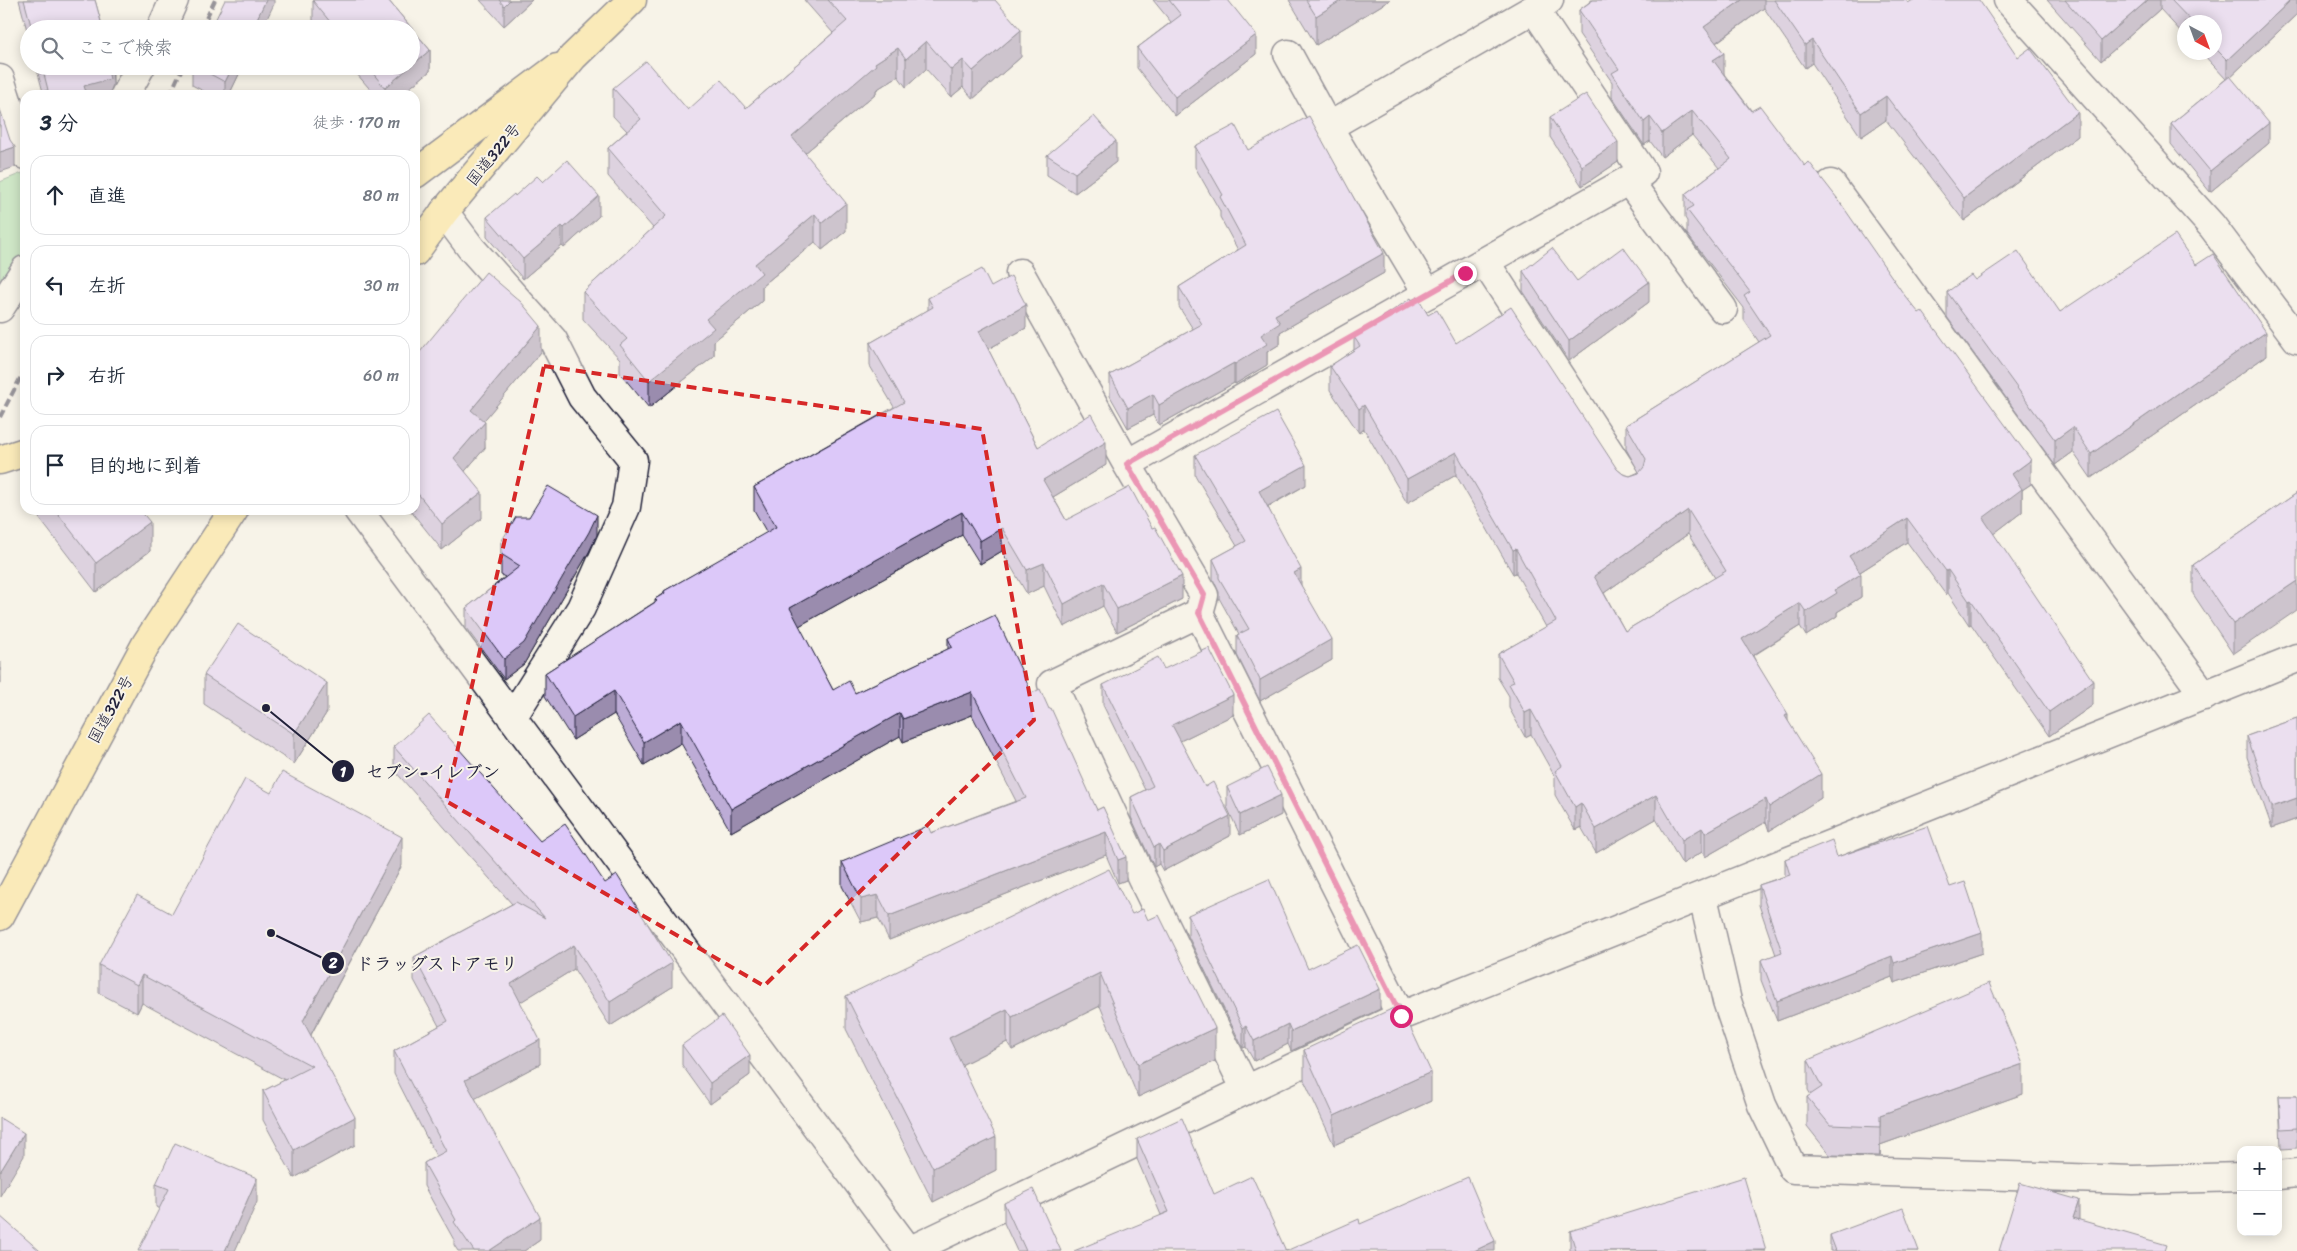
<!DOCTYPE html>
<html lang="ja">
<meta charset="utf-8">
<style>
body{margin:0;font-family:Sriracha,"Klee One",sans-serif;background:#f2f2f3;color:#1f2937}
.controls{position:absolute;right:15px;bottom:15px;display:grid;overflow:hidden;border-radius:10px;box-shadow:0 2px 12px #0003}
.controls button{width:45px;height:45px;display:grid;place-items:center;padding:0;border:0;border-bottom:1px solid #e0e1e3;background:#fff;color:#1f2937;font:25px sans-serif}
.compass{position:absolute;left:2177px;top:15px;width:45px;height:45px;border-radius:50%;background:#fff;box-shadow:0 2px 12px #0003;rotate:139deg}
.stop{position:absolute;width:15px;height:15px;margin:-11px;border:4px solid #db2777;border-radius:50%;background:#fff}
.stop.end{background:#db2777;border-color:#fff;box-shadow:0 1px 5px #0008}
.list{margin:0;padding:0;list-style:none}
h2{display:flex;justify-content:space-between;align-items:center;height:65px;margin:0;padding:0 20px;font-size:21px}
h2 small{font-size:16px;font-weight:400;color:#747a83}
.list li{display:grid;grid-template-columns:32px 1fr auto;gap:15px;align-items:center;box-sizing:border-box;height:80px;margin:0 10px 10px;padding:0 10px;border:1px solid #e0e1e3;border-radius:15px}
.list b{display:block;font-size:19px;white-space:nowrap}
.list em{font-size:16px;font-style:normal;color:#747a83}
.icon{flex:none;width:28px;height:28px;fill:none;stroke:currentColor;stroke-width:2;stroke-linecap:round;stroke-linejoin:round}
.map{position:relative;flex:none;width:2297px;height:1251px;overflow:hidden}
.search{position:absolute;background:#fff;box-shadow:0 2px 12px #0003;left:20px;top:20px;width:400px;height:55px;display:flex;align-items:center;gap:12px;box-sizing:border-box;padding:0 18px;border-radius:28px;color:#747a83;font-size:19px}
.panel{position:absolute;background:#fff;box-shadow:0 2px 12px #0003;left:20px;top:90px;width:400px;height:425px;border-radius:15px}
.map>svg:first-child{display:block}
.green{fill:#9ed9a0;stroke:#607e6e}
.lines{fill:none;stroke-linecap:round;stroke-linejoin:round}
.minor-casing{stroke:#22223b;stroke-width:31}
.major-casing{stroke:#22223b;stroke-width:31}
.highway-casing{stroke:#22223b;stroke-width:31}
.minor{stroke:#f7f3e8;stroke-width:28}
.major{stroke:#fce080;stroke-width:28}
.highway{stroke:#fce080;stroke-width:28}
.rail{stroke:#22223b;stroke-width:4;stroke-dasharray:8 4;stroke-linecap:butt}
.wall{fill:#bdacd6;stroke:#22223b;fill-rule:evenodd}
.shaded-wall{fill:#9a8cae;stroke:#22223b}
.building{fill:#dcc8f9;stroke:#22223b;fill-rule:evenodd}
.route{stroke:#db2777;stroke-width:6}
.marked{fill:none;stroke:#d62828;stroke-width:4;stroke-dasharray:10 6;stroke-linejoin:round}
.labels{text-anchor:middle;stroke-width:4;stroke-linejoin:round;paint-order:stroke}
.street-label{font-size:16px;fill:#22223b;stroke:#f7f3e8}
.leader{fill:none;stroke:#22223b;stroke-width:2}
.callout-dot{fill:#22223b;stroke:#f7f3e8;stroke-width:2}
.mark-label{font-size:15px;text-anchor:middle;font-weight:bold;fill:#fff}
.callout-label{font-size:18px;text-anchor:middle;font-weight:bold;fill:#22223b;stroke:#f7f3e8;stroke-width:4;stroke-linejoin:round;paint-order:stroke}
</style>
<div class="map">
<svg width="2297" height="1251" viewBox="0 0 2297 1251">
<rect width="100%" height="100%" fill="#f7f3e8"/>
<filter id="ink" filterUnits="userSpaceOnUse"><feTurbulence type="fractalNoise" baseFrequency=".02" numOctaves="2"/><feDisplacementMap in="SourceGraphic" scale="10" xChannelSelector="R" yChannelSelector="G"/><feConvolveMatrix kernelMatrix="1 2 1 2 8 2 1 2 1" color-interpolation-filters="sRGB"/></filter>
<g filter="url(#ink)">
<path class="green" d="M22,173l3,7v90l-25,38v-126z"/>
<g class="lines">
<defs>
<path id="minor" d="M2008,0l204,226 85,113
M161,29l13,-29
M1288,54l40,73
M0,79l25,76
M125,95l16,-29
M1628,180l95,129
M1831,184l374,512
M444,212l27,36 82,92 29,57 51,63 -7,47 -45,101 -69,110
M1485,262l145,222
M1020,273l107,191
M1428,294l-100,-167 221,-127
M0,308l25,-38
M358,510l551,741
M1199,613l202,403
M1703,897l24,104 35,104 31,64 340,11 108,-3
M1246,1090l-104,-212 -90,-194 147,-71 5,-18 -77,-131 516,-292 -109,-163
M2278,1175l19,-2
M909,1251l492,-235 896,-358"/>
<path id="major" d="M415,174l142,-106
M0,460l25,-8"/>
<path id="highway" d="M415,252l29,-40 129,-155 59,-57
M0,916l146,-272 88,-134"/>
</defs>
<use href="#minor" class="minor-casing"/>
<use href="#major" class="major-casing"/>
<use href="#highway" class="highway-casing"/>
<use href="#minor" class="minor"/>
<use href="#major" class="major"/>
<use href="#highway" class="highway"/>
<path class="rail" d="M201,29l14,-29
M170,95l13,-29
M0,417l25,-48"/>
</g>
<path class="wall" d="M19,0h76l8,29h-74v9z
M314,0h74l42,50v21l-29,24h-26l-25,-29h61v-37h-92l-6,-8v-20z
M480,0h52l-28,26z
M804,0h191l26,57 -48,42 -10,-12 -12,10 -25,-28 -20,18 -8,-11 -22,14v3l-71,60 41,78 -24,19 -7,-8 -53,44v15l-48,40v15l-65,52 -29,-35v-14l-37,-40v-27l70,-64 -45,-52v-28l19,-17 -14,-15v-28l75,22 58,-2 87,-75z
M1153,0h75l28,54 -81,62 -38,-48v-20l34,-26z
M1289,0h101l-74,45z
M1591,0h315l2,3 110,54 60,79 -114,85 -78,-101 -25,17 -49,-74 -7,5 -41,-60 -48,35 8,31 307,410 -9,6v22l-29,22 100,171 -44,31 -78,-112 -2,1 -21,-32 -2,2 -39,-53 -47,30 1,25 -24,15v4l-31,20 -6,-10 -47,30 35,65 33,77 -52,33 -3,-9 -61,35 -3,-5 -20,12 -26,-45 -60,34 -15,-26 -6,3 -20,-35v-18l-24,-43 -6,3 -16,-29v-12l-11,-18v-24l48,-27 -30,-54 -3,1 -57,-99 -49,28 -43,-74 -5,4 -29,-43v-24l24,-16v-13l58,-37 44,43 167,131 7,2 9,-4 -13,-23v-24l133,-83 -15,-22v-12l-57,-74v-13l-2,-3v-24l34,-26 -27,-33 -30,22 -12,-16 -6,4 -32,-48v-15l-33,-48v-24l12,-9zM1688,534l27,44 -90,53 -21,-38z
M2047,0h250v14l-67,63 39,66 -59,49 -39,-48v-20l55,-45 -25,-27h13v-30h-30v13l-24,-26 -59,52z
M36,66h77v19l-3,7v3l-67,-3z
M192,66h51l-14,29h-18l-19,-10z
M1550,117l68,45 -36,24 -32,-49z
M1195,146l53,4 136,123 -104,59v12l-13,8v13l-32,19 -1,-1 -75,42 -6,-10 -25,13 -18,-32v-21l83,-46 -14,-22v-20l59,-37 -18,-33v-6l-25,-44z
M1047,155l69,7 -41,31 -28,-18z
M543,182l56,34 -35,32 -2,-2 -39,33 -36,-42v-20l28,-21z
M2196,265l70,91 -175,122 -18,-26 -18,13 -108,-148v-25l28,-12 85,32z
M1523,271l54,10 72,21 -80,59 -46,-70z
M991,287l35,41 -38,21 50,98 68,18 -53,32 13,23 116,79 -65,33 -14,-26 -39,21 -20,-41 -17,8 -25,-43 -22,13 -18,-29 -163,91 34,64 22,3 93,-44v-11l84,55 65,117 6,-3 23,73 -8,3 -12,-28 -217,85 -11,-22 -17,4 -19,-36v-24l89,-29 85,-32 -44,-86 -69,27 -3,-6 -169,96 -50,-89 -37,22 -30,-51 -41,26 -28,-44v-23l110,-71v-3l9,-6v-2l103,-58 -13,-23v-23l140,-80 -24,-41v-23l58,-33v-12z
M541,352l-58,69 2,27 -20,23 17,47 -40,32 -32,-40h5v-152z
M1195,455l111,30 -38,22 64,153 -72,41 -23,-46v-20l2,-1 -20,-36v-6l-6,-13v-20l24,-13 -42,-71z
M2297,493l-64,161 -40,-60v-29z
M33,510h107l10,41 -54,41z
M529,517l68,18 -8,17 -65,112 -20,15 -38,-51v-20l39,-31 -4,-2v-33z
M1164,669l69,46 -53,26 50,95 -67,35 -4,-7 -5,3 -23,-50v-20l14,-7 -42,-85v-20z
M204,675l123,37 -33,52 -90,-60z
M2297,718v101l-25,9 -25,-71v-21z
M394,747l146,94 132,146 -62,39 -36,-57 -54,33 20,62 -65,34 65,142 -16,11h-66l-4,-6v-5l-30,-54v-23l12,-7 -42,-82v-23l45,-25 -25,-46v-23l98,-53 -118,-134z
M1227,787l54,28 -41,20 -13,-28z
M1837,857l113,30 32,66 -88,30 -2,-6 -115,44 -16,-41v-20l15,-5 -17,-50v-20l26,-9v-17z
M402,865l-91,170 44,110 -61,33 -31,-58v-29l22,-11 -143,-77 -5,10 -38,-20v-28l73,-51z
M1132,914l83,147 -77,36 -38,-91 -88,44 -5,-8 -46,23 35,105 -63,32 -87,-173v-33z
M1188,915l120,54 72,40 -89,42 -3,-7 -34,17 -8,-14 -3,1 -55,-112z
M682,1045l68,30 -40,29 -28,-39z
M1304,1050l127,51 -97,44 -30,-65z
M1808,1060l215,34 -143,51v11l-50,-1 -23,-29v-29l4,-2 -3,-5z
M2279,1096h18v52l-16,1z
M1137,1139l77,55 -53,21 -24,-56z
M156,1184l101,18 -98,7 -3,-2z
M1004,1203l57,48h-44l-13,-28z
M1570,1231l196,20h-196z
M1830,1235l89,16h-89z"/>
<path class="shaded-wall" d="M266,0h8v4l-12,25h-10z
M510,0h22l-28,26v-20z
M1342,0h48l-74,45v-29z
M1742,0h22v8l-60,43v-24z
M2148,0h12v9l-59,52v-20z
M2291,0h6v14l-70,66v-20z
M1021,30v27l-48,42v-28z
M1256,35v19l-81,62v-19z
M1812,40v23l-7,5v-23z
M926,41v28l-20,18v-28z
M898,48v28l-22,14v3l-84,71v-27l83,-74z
M430,50v21l-29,24h-16v-7z
M1724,53v24l-11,-17z
M963,60v27l-12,10v-27z
M112,66l1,19 -3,7v3h-26v-9l25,-11z
M233,66h10l-14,29h-4v-13z
M1886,96v24l-25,17v-24z
M1692,111v24l-30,22v-24z
M2078,112v24l-114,85v-23z
M1650,117v24l-6,4v-23z
M2269,123v20l-59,49v-21z
M1116,141v21l-41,31v-20z
M1618,142v20l-36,24v-20z
M15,147v20l-15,5v-20z
M599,196v20l-35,32v-20z
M846,203v28l-24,19v-27z
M815,214v28l-53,44v15l-48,40v15l-65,52v-27l57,-62 49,-55z
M562,226v20l-39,33v-20z
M1384,253v20l-104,59v12l-13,8v13l-32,19v-20l26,-29 14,-20z
M1649,282v20l-80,59v-20z
M1026,305v23l-47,26v-23z
M541,326v26l-70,84v-26z
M2266,332v24l-175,122v-24z
M1234,363v20l-75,42v-20z
M1153,394v21l-25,13v-20z
M1364,405v24l-5,4v-24z
M485,422v26l-31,36v-26z
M2073,427v25l-18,13v-25z
M1106,442v23l-63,38v-23z
M1456,452v23l-49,28v-24z
M2031,460v24l-9,6v22l-39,30v-24l29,-44z
M1306,465v20l-47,26v-20z
M482,492v26l-40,32v-26z
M1688,510v24l-94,66v-24z
M962,512v23l-172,96v-23z
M597,515v20l-8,17 -65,112 -20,15v-20z
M1907,518v24l-58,37v-23z
M150,522v29l-54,41v-29z
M1002,528v23l-22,13v-23z
M1516,549v24l-3,1v-24z
M1044,563v23l-17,8v-24z
M1301,569v20l-7,-16z
M1948,570v23l-2,2v-24z
M1861,574v23l-24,15v4l-31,20v-24l29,-22z
M1182,576v23l-65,33v-23z
M2297,581v29l-64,44v-30z
M1103,583v23l-39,21v-23z
M1971,600v24l-2,1v-24z
M1800,603v23l-58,36v-23z
M1332,639v21l-72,41v-21z
M1,662v21l-1,1v-20z
M2093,681v24l-44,31v-24z
M327,683v29l-33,52v-30z
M614,691v23l-41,26v-23z
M972,692v23l-69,27v-23z
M1233,695v20l-61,30v-20z
M1531,710v24l-6,3v-24z
M900,713v23l-169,96v-23z
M1788,714v23l-3,-21z
M681,720v23l-37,22v-23z
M1821,774v24l-52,33v-24z
M1281,795v20l-41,20v-20z
M1656,795v24l-60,34v-24z
M2297,798v21l-25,9v-21z
M1766,799v23l-61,35v-24z
M1581,803v24l-6,3v-23z
M1230,816v20l-67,35v-20z
M1702,828v24l-20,12v-24z
M1106,832v23l-217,85v-24z
M402,837v28l-99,184v-28z
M1159,844v20l-5,3v-20z
M1126,857v23l-8,3v-23z
M878,895v23l-17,4v-23z
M1982,933v20l-88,30v-20z
M574,945v24l-63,39v-24z
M1892,956v21l-115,44v-20z
M672,963v24l-62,39v-24z
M1100,973v33l-88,44v-33z
M142,975v28l-5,10v-28z
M1380,989v20l-89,42v-20z
M1007,1009v33l-58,29v-33z
M1288,1024v20l-34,17v-20z
M1246,1026v21l-3,1v-20z
M1215,1028v33l-77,36v-33z
M540,1040v24l-75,40v-24z
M750,1055v20l-40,29v-21z
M2023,1064v30l-143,51v11v-41z
M1431,1072v29l-97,44v-29z
M355,1117v28l-61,33v-28z
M24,1133v23l-24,40v-24z
M996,1137v33l-63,32v-34z
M257,1178v24l-22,49h-10z
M2079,1200v20l-6,-2z
M540,1217v23l-16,11h-35z
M1495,1241v10h-21z"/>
<path class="building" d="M24,0h71l8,29h-71z
M225,0h41l-14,29h-41z
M314,0h74l42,50 -19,16v-37h-75l-23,-28z
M499,0h11l-6,6z
M828,0h167l26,30 -48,41 -10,-11 -12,10 -25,-29 -20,18 -8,-11 -23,15 1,2 -84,72 54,66 -24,20 -7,-9 -60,50 7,9 -56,46 8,9 -65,53 -29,-36 7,-6 -44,-47 83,-76 -58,-68 33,-29 -28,-31 33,-27 42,49 33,-30 25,28 101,-87z
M1169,0h59l28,35 -81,62 -38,-49 44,-33z
M1306,0h36l-26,16z
M1593,0h149l-38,27 20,26 -11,7 38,51 9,-5 45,60 4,-4 28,36 68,98 14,17 3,-2 109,149 -19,14 10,15 -39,29 110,163 -44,31 -78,-112 -2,1 -21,-31 -2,1 -39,-53 -58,38 12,18 -26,16 2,3 -31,19 -6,-9 -58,36 46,75 -3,2 36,58 -52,33 -3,-8 -61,34 -3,-5 -20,12 -26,-45 -60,34 -15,-26 -6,4 -20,-36 7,-5 -31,-56 -6,3 -16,-29 5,-2 -16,-28 58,-33 -40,-72 -3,1 -57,-98 -49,27 -43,-74 -5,4 -29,-43 30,-20 -6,-9 57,-39 1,2 6,-3 10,18 9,-5 19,33 55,-36 106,162 6,5 7,2 9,-3 5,-6 2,-8 -20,-34 144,-90 -26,-39 6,-4 -63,-82 7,-4 -9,-12 46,-35 -39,-48 -30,22 -12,-16 -6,5 -32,-49 7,-4 -40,-59zM1688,510l38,61 -101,60 -31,-55z
M1774,0h132l2,3 5,-3h66l39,57 12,-9 48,64 -114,86 -78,-102 -25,17 -49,-73 -7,5z
M2065,0h83l-47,41z
M2171,0h120l-64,60 -13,-13v-25h-22z
M42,66h70l-3,9 1,4 -26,7 3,9h-54l15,-5z
M195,66h38l-8,16z
M367,66h44l-26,22z
M2230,76l39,47 -59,48 -39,-47z
M1586,94l32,48 -36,24 -32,-49z
M0,109l10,31 5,7 -15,5z
M1094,116l22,25 -41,32 -28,-18z
M1309,116l75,137 -109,62 5,8 -19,12 6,9 -32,20 -1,-1 -75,42 -6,-11 -25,14 -18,-33 92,-51 -23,-37 67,-42 -26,-48 3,-2 -28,-49 40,-21 13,25z
M567,160l32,36 -35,32 -2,-2 -39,33 -36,-42 27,-23 1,2 22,-20 6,6z
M2175,235l21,30 17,-11 53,78 -175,122 -18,-27 -18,13 -108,-148 24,-17 4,5 43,-29 42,61z
M1623,247l26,35 -80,59 -46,-70 29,-23 25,33z
M982,269l9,18 20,-11 15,29 -47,26 59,116 53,-33 15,28 -63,38 23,40 64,-33 22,41 3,-1 27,49 -65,33 -14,-26 -39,21 -20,-41 -17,7 -25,-42 -22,13 -18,-29 -172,96 43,82 16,-9 6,12 97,-46 -4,-9 47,-23 37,78 8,-4 9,20 2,-1 46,102 6,-3 23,50 -8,3 -12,-28 -217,84 -11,-21 -17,4 -19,-37 86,-36 3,7 95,-35 -54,-106 -69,27 -3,-6 -169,96 -50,-89 -37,22 -30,-51 -41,26 -28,-44 112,-72 -2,-2 10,-6 -1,-2 112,-64 -22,-40 150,-85 -34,-59 63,-36 -5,-9z
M486,272l35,30 20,24 -70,84 14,12 -31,36 28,34 -40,32 -27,-34v-132z
M1276,412l30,53 -47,26 42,78 -7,4 38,66 -72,41 -23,-45 12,-6 -30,-51v-6l-6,-13 33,-18 -51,-86z
M548,486l49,29 -8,17 -65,111 -20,16 -38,-51 54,-42 -19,-12v-12l15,-25h13z
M2297,493v88l-64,43 -40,-59z
M55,510h85l10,12 -54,41z
M238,624l89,59 -33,51 -90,-59z
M1209,648l24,47 -61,30 33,62 8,-5 17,34 -67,35 -4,-7 -5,3 -23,-50 22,-11 -50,-101 55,-28 6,12z
M429,715l111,126 25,-17 40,59 12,-8 55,88 -62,39 -36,-57 -63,39 29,56 -75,40 75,137 -51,34h-15l-20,-29 2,-2 -32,-57 22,-12 -52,-100 54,-30 -34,-64 102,-55 29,16 -151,-171z
M2297,718v80l-25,9 -25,-71z
M1267,767l14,28 -41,20 -13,-28z
M282,772l120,65 -99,184 52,96 -61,33 -31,-59 49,-25 -170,-91 -5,10 -38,-20 38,-70 35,19 73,-135 26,14z
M1928,826l22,61 15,-5 17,51 -88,30 -2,-7 -115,45 -16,-41 21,-8 -23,-67 31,-10 -5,-16 47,-19 5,17z
M1109,869l23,45 11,-5 5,11 11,-5 56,113 -77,36 -38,-91 -88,44 -5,-8 -58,29 47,99 -63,31 -87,-172z
M1269,879l39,90 50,-24 22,44 -89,42 -3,-7 -34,17 -8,-15 -3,2 -55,-113z
M1989,983l34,81 -143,51v12l-50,-2 -23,-28 15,-10 -14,-27z
M1400,1005l31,67 -97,44 -30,-66z
M722,1016l28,39 -40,28 -28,-38z
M2279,1096h18v32l-16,1z
M0,1118l24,15 -24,39z
M1182,1118l32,76 38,-18 34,75h-212l95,-39 -32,-73z
M175,1143l82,35 -32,73h-87l31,-62 -13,-5z
M1468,1177l27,64 -21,10h-188l73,-32 1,5z
M1744,1177l22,73 -190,1 -6,-20z
M2020,1183l59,17 -6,18 94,27 -2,6h-166z
M1033,1189l28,62h-35l-22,-48z
M1903,1208l16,43h-83l-6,-16z
M0,1216l40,35h-40z"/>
</g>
<g class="lines" filter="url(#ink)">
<path class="route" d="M1401,1016l-202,-403 5,-18 -77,-131 338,-191"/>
</g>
<path d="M0 0H2297V1251H0ZM544,366l438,63 52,291 -270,266 -318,-185z" fill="#f7f3e8" fill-opacity=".55" fill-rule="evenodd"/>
<path class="marked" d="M544,366l438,63 52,291 -270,266 -318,-185z"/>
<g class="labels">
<g class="street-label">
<text transform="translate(493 154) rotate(-51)" y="6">国道322号</text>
<text transform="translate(110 709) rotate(-61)" y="6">国道322号</text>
</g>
</g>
<path class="leader" d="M266 708L343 771M271 933L333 963"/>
<g class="callout-dot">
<circle cx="266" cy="708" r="5"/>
<circle cx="271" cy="933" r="5"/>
<circle cx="343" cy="771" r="12"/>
<circle cx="333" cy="963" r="12"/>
</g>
<g class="mark-label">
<text x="343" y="777">1</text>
<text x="333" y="968">2</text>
</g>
<g class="callout-label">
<text x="433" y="778">セブン-イレブン</text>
<text x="437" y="970">ドラッグストアモリ</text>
</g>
</svg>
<div class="controls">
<button>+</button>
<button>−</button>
</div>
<svg class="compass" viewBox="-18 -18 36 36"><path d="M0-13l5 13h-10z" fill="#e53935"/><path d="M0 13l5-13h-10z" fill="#747a83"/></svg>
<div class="stop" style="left:1401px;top:1016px"></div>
<div class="stop end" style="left:1465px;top:273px"></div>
<div class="search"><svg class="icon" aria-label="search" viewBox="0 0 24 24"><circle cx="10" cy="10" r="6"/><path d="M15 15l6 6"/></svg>ここで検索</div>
<section class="panel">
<h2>3 分<small>徒歩 · 170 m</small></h2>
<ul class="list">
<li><svg class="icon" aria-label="ahead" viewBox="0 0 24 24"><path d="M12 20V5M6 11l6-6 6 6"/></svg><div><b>直進</b></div><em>80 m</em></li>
<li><svg class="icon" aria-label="left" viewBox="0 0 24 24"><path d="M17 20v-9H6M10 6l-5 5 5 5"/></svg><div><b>左折</b></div><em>30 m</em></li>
<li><svg class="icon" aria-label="right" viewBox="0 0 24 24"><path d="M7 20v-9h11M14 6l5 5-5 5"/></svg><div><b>右折</b></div><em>60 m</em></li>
<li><svg class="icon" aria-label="arrive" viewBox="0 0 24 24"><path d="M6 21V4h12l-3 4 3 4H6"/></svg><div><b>目的地に到着</b></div></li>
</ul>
</section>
</div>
